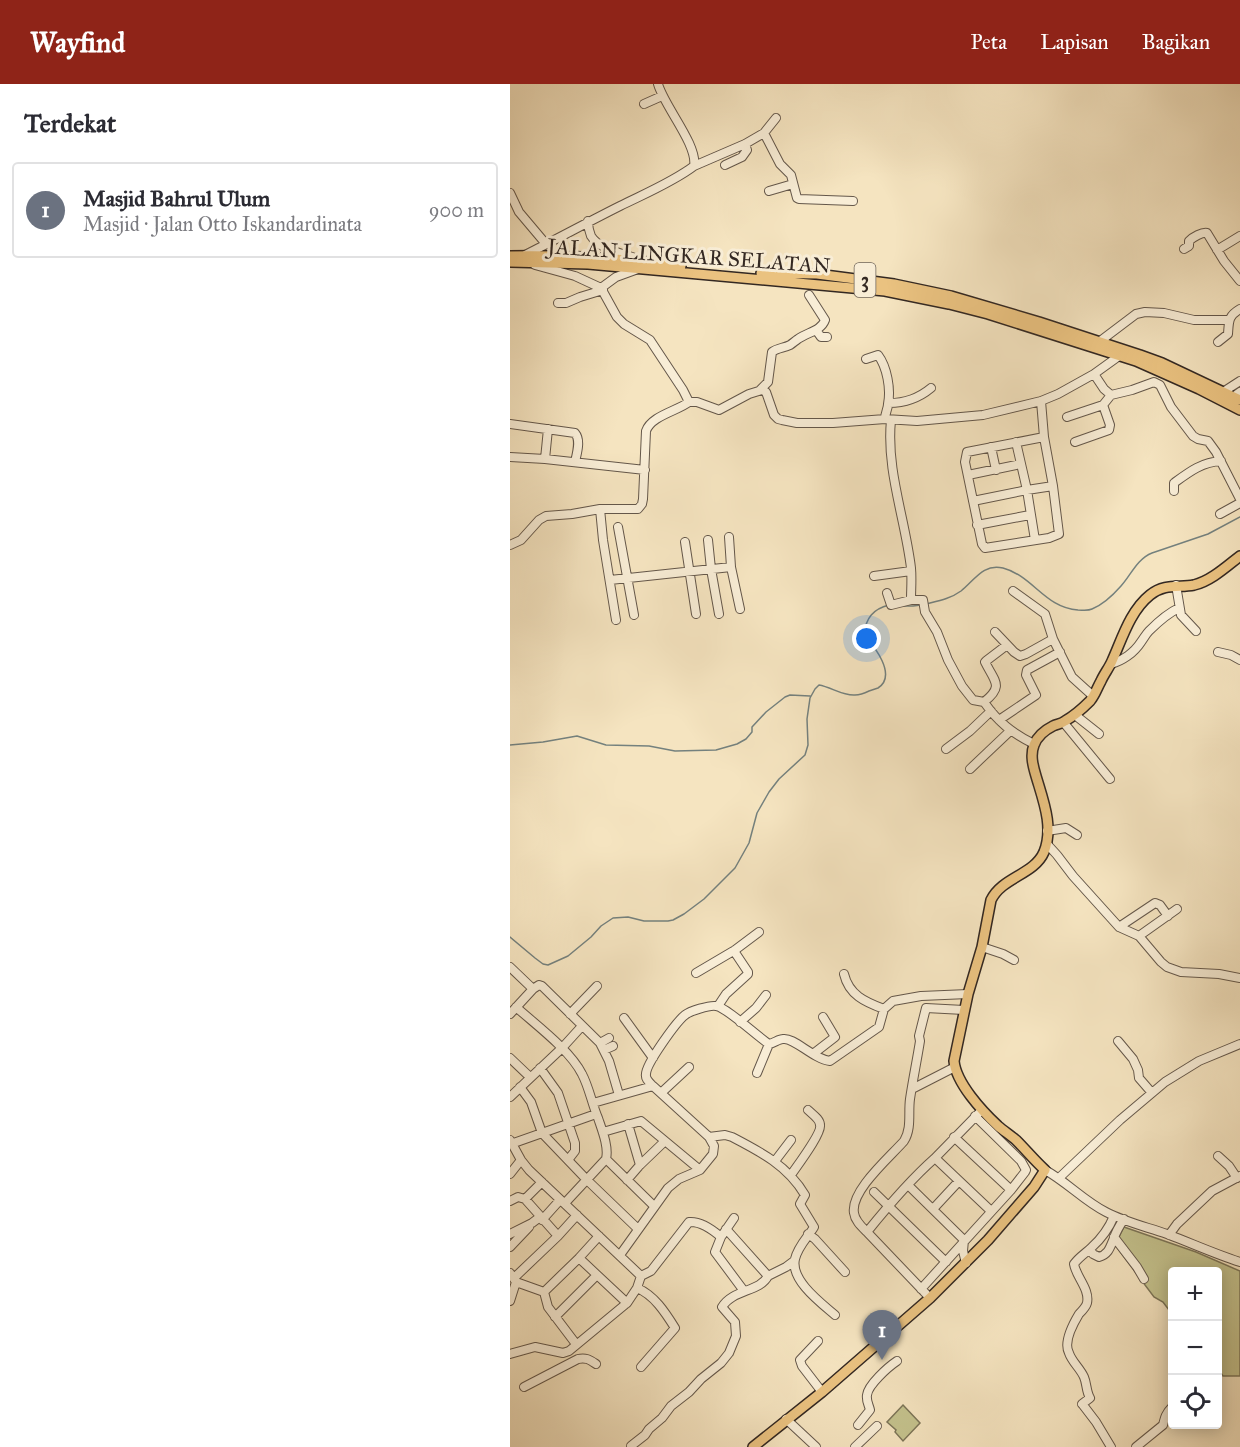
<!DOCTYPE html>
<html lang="id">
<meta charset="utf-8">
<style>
body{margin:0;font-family:"IM FELL Great Primer",serif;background:#f7f7f7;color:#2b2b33}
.controls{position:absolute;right:18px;bottom:18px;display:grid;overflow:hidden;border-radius:6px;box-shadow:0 3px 15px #0003}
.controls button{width:54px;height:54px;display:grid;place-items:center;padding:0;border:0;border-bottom:2px solid #e1e1e2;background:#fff;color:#2b2b33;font:30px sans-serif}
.you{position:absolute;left:357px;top:555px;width:21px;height:21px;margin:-15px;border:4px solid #fff;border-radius:50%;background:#1a73e8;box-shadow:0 0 0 9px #1a73e833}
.badge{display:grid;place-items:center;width:39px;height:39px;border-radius:50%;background:#8f2418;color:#fff;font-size:20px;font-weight:700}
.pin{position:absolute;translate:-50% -50px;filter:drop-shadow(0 2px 3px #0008)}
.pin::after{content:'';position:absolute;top:32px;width:21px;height:18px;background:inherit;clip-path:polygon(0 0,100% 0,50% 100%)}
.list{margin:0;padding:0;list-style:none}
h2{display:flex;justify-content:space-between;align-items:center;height:78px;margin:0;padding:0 24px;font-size:26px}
h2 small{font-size:20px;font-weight:400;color:#7c7c81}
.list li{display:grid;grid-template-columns:39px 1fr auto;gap:18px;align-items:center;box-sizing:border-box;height:96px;margin:0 12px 12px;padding:0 12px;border:2px solid #e1e1e2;border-radius:6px}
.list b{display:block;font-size:22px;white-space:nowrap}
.list p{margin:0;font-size:20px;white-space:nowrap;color:#7c7c81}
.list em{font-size:20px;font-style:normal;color:#7c7c81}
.icon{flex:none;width:33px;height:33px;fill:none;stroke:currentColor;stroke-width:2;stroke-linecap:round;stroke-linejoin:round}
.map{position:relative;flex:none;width:730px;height:1363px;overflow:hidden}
header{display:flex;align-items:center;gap:36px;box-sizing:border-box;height:84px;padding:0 30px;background:#8f2418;color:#fff}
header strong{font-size:28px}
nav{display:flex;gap:33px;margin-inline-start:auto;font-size:21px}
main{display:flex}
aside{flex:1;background:#fff}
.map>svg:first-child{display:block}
.green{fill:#c4c28d;stroke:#7c7558;stroke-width:1.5}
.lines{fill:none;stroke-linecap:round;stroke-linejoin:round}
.stream{stroke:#74817e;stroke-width:1.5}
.minor-casing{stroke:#64574a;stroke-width:10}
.major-casing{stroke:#332822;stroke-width:12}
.minor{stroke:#f8edd6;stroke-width:8}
.major{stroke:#eac280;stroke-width:9}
.labels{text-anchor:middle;stroke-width:6;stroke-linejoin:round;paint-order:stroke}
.shield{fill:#f8edd6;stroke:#6e6358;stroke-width:1.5}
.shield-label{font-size:20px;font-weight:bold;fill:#332822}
.street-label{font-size:21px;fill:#332822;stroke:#f8edd6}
</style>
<header>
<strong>Wayfind</strong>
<nav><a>Peta</a><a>Lapisan</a><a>Bagikan</a></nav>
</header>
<main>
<aside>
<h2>Terdekat<small></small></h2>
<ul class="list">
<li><span class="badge" style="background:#6b7280">1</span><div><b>Masjid Bahrul Ulum</b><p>Masjid · Jalan Otto Iskandardinata</p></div><em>900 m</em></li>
</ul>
</aside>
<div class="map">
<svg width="730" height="1363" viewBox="0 0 730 1363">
<rect width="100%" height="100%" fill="#f5e4c0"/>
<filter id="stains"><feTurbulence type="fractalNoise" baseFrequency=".00333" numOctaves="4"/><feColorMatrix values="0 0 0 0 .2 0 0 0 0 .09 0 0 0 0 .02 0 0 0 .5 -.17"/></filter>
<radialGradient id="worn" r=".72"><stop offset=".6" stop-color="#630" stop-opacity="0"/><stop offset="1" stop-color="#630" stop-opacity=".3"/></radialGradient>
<path class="green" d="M614,1143l72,25 44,19v105h-17l-5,-7v-97h-46v42l-9,-12 -9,-5 -39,-52z
M393,1321l17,18 -17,18 -8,-9 1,-2 -9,-8z"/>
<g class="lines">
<path class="stream" d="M416,520c12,-3 24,-5 35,-13 13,-10 22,-28 42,-23 30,8 42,40 75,42 5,0 10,1 14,-1 10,-4 22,-15 29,-23 10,-11 16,-27 31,-33l56,-19 32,-17
M392,522h11l8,-1
M0,661l33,-3 34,-6 29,9 43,1 26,5 41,-1 21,-6 9,-5 6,-7v-5l14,-15 19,-15 5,-2 20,1
M0,853l25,21 8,6 5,1 20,-9 23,-19 10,-11 12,-8 15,-1 16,4h24l5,-1 11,-6 20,-15 31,-31 14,-25 8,-30 12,-21 10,-13 26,-24 3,-10 -1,-26 3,-21 5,-9 4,-4c12,2 24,11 36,10 5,0 10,-2 14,-4 3,-1 6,-2 9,-3 20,-13 -5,-43 -14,-54 2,-16 9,-25 25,-29"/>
<defs>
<path id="minor" d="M134,20l18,-8
M254,49l12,-15
M215,81l17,-8 5,-7 -2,-6
M184,82l51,-22 19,-11 16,31 11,11 6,23 2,1 54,2
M259,107l24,-7
M0,109l9,19 27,32
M78,137c0,5 1,10 3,15 8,13 30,17 44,22
M674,165l5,-3v-5c4,-4 13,-9 18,-8l17,28 16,20
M707,166l23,-14
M15,171c32,-16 63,-33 95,-49 24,-12 53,-24 74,-40 4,-21 -30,-60 -36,-82
M25,181l40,11 26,12
M91,204l15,-11 22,-8
M48,219h8l14,-6 23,-7
M306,246l5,7h6
M589,258l37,-28 9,-2 19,1 30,7h35
M708,258l10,-8c1,-13 0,-18 12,-25
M356,275l12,-4c9,12 13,34 10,49 0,5 -3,9 -3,15
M584,290l25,-18
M250,306l8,-8 4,-30c5,-4 12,-4 18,-7 3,-2 5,-4 8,-6 10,-7 23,-8 27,-19l-16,-25
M713,308l17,-11
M723,313l7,-5
M531,317l3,36 9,49 6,48 -10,4 -64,10 -3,-4 -17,-82 2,-10 77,-15
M179,318h8l22,8 30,-16 13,-4 4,2 8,23 4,4 4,1 15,3h36l52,-4 32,2 66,-6 58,-14 17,-7 36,-20 10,15 7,6 21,-5 22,-8 6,3 11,22 22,29 5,3 10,2 8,11 24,47
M379,319c15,0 30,-5 42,-15
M557,333l36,-12 8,-10
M381,336c-5,50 14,98 20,148 1,10 0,22 0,32
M0,340l65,9c6,7 2,20 0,29
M506,358l11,48 8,50
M565,358l34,-12 1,-5 -7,-20
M481,363l5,23
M0,373l35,2 100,11
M35,375l3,-30
M458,391l53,-11
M664,407v-8c15,-11 28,-21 47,-22
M463,417l54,-11 26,-4
M90,425l3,31 13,80
M710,430l20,-11
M467,441l53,-10
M108,443l16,88
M219,453l2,30
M198,456l3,29 8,45
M175,458l11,72
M0,461l11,-5 18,-20 7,-4 26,-2 28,-5h38l4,-5 1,-5 3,-68c5,-15 31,-20 43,-29l-6,-12 -33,-50 -26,-16 -7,-7 -16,-29
M364,492l37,-5
M100,496l121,-13 9,42
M666,501l5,30 15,16
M503,507l32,23 8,25 19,38 21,19
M377,509l4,12 20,-5h12l2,12 12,20 11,28 14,26 11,14 11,2c20,-16 11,-20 1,-40l1,-1 21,-16
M485,548l19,20 6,4 6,-2 27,-15
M708,568l13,3 9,5
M601,580c11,-3 23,-11 30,-22 3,-4 5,-8 8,-11 9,-9 19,-18 30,-23
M474,618c14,20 28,31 50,42
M565,631l24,19
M489,636l37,-25 -10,-20 1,-5 33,-18
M554,639l46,56
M436,665l24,-18 21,-20
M460,685l40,-38
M537,747l19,-3 11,7
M537,760l10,11 16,21 46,51 20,9 22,26 6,5 14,5 38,2 21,4
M609,843l36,-24 5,2 8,11
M629,852l38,-27
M472,863l21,7 11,6
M0,883l23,22 6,-4 3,1 58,57 9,18 10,34
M186,889l39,-23 24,-18
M334,890c5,21 21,28 40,35
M208,922l8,-12 22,-20v-2l-12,-18 -1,-4
M6,923c20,18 54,43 66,67 7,13 10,30 16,44 4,12 11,29 8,41l-41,44
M0,930l23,-25
M60,930l27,-28
M114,934l29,40
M230,938l16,-14 10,-13
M608,957l15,18 5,11 1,8 13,15
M90,959l9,-5
M94,966l9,-4
M303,970l22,-17 -12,-20
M0,974l20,19
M30,984l18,25 17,50v8l-7,9
M247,989l12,-29
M143,1002c-4,-4 -8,-7 -7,-12 0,-10 30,-52 39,-59 5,-4 24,-10 31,-9 10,1 42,31 53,38 5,-1 10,-5 14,-5 11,-2 30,20 47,22l49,-34 5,-18 9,-8 28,-5 47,-2
M10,1003l11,15 11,31 45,47 51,49
M402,1005l43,-22
M151,1009l28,-26
M0,1013l52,-49 20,-22
M83,1019l60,-17 56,51 5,9 -1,8 -13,16 -21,9 -11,9 -48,67
M118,1040l12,41
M93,1048l38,-11 59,49
M199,1053l16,-2 7,2c29,15 56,29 73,58l-5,9 14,23c-6,10 -16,19 -19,32 -5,21 26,44 40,56
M444,1053l57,53
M0,1056l11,20 8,10 112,106 -4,12 -10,15 -58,48 -6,2 -28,-6 -25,7
M1,1060l85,-30
M708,1072l11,10 8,12
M425,1074l43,-44
M96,1075l48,47
M265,1077l16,-21
M535,1086c22,12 39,31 61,42 19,10 41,15 61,22 24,9 48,20 73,28
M0,1090l11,-14
M281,1091c6,-9 31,-42 29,-50 0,-6 -8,-11 -12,-15
M549,1094l61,-58 45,-38 34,-21 41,-17
M117,1096l13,-15 25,-24
M398,1101l56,55 -1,11 3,12
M364,1108l72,70
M15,1115l17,-17
M0,1117l8,-4 7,2 33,37
M423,1125l26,-28
M32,1136l18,-20
M216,1145l42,47
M357,1148c-5,-5 -12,-11 -13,-19 -4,-22 36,-56 50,-72 8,-13 4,-28 6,-42 3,-20 7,-39 10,-58l-1,-5 7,-28 38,2
M0,1150l22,-11 8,-6
M298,1150l7,5 30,33
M659,1151l8,-11 35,-33 28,-15
M211,1153l-6,15 29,39
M604,1153l23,30 7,12
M0,1163l19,-20
M580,1166l3,4 6,3c10,-3 11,-10 15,-19 2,-7 6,-13 10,-19
M69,1174l48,45
M0,1189l6,9 28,10
M131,1192l10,-5 38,-49c11,-1 24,8 32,15l13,-19
M4,1194l44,-42 19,-21
M127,1204c17,7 28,24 38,40l-34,39
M411,1205l90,-99 14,-18 1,-2 -5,-9 -46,-45
M34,1208l35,-34 20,-22
M34,1208l4,15 28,37
M420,1214l-63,-66c21,-26 43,-52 68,-74l56,53
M0,1217l6,-19
M45,1233l42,-42
M308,1257l-18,19 2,6 20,26
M14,1303l54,-28c8,-2 12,1 18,5
M276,1335l30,28
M348,1341l12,-15c-1,-5 -4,-9 -3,-15 1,-10 21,-28 30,-34
M121,1362l14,-11 4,-6 13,-11 9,-12 18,-14 12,-13 20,-16 8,-10 7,-17 -1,-14 -13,-15c11,-18 38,-15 46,-31l18,-9 8,-6
M345,1363l22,-21
M601,1363l-15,-25 -13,-17 -1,-1 8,-6c-4,-7 -3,-14 -6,-21 -4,-9 -12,-15 -15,-24 -6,-11 4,-29 10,-39 3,-3 7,-7 8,-11 3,-14 -11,-26 -13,-39 5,-7 12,-11 18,-17 10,-9 17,-19 22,-31
M626,1363l27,-22c2,-8 3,-12 9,-18"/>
<path id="major" d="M0,172c57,-1 114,2 171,10
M0,178l78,2 297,27 64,13 39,10 148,47 63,28 41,21
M251,189l56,1 77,10 57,12 88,26 101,33 22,8 78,37
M243,1363l69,-55 108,-94 58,-58 46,-53 11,-17c-10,-9 -19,-20 -29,-30 -6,-5 -12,-9 -18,-14 -16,-15 -42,-43 -44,-65l14,-67 14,-47 9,-47c11,-23 43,-25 53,-48 10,-25 -1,-52 -8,-76 -3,-10 -6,-21 -2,-31 3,-8 11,-15 19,-19 4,-2 8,-2 12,-5 9,-5 18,-13 25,-20 5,-6 7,-13 11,-20 3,-7 8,-13 11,-20 10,-22 18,-50 38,-66 15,-12 29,-7 44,-10 17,-4 33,-19 46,-29"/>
</defs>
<use href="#minor" class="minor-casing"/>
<use href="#major" class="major-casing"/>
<use href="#minor" class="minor"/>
<use href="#major" class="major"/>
</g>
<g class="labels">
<rect class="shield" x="344.5" y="179" width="21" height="34" rx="4.5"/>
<g class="shield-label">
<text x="355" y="203">3</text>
</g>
<g class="street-label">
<text transform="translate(179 172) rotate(4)" y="7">JALAN LINGKAR SELATAN</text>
</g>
</g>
<rect width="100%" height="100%" filter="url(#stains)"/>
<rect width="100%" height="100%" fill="url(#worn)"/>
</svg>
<div class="controls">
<button>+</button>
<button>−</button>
<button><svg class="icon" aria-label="locate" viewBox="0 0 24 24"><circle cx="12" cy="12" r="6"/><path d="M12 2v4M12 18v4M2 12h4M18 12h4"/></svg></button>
</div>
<div class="you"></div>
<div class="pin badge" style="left:372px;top:1276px;background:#6b7280">1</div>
</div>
</main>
